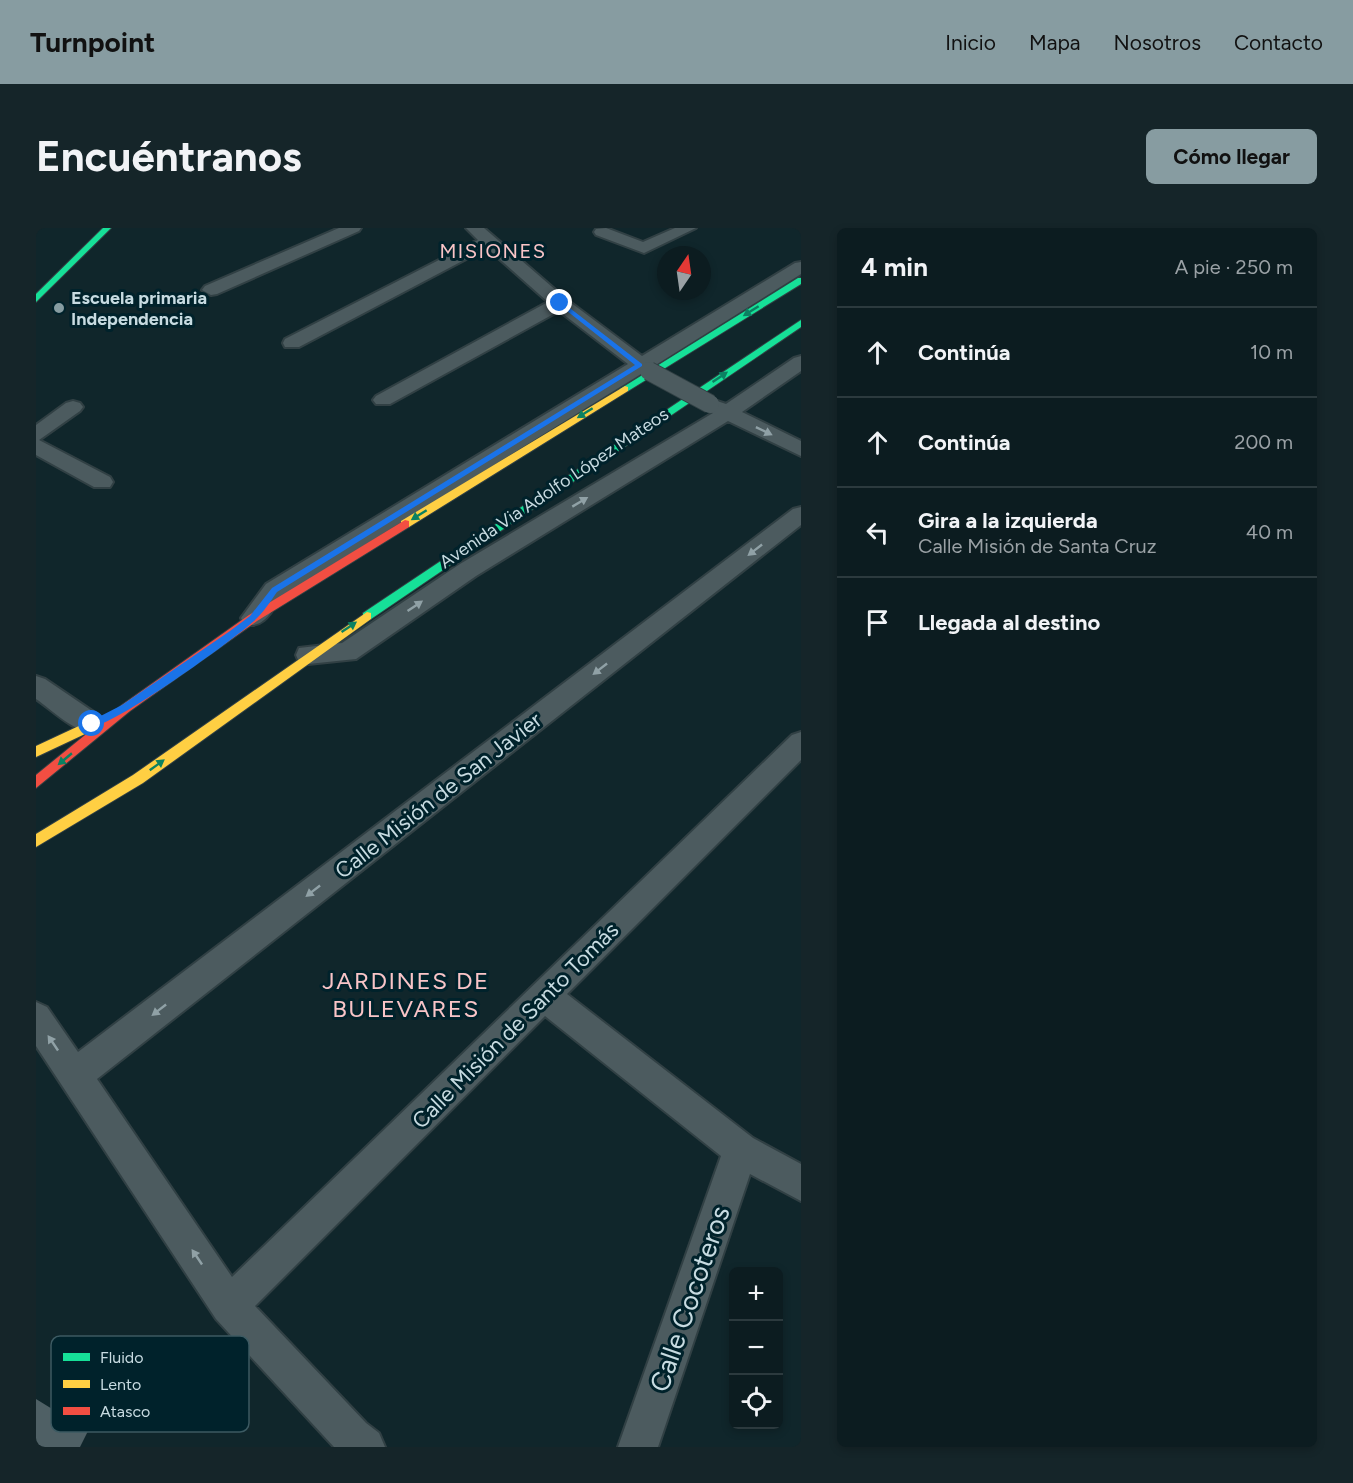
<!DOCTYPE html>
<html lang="es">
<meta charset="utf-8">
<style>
body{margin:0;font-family:Figtree,sans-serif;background:#152529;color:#f1f3f6}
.controls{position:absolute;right:18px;bottom:18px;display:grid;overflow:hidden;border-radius:9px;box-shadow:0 3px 9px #0003}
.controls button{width:54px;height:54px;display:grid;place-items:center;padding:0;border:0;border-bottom:2px solid #2c3a3e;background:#0c1c20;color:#f1f3f6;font:30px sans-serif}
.compass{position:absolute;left:621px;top:18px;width:54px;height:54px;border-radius:50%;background:#0c1c20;box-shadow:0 3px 9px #0003;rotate:13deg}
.stop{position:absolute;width:18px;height:18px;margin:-14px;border:4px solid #1a73e8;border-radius:50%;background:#fff}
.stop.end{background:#1a73e8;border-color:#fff;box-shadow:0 2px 6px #0008}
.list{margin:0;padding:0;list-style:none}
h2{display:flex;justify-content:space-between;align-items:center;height:78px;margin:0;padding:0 24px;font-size:26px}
h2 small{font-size:20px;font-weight:400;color:#9aa1a5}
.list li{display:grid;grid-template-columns:39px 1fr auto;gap:18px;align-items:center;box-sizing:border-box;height:90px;padding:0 24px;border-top:2px solid #2c3a3e}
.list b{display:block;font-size:22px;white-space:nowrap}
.list p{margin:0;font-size:20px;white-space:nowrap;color:#9aa1a5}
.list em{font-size:20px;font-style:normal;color:#9aa1a5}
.icon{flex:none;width:33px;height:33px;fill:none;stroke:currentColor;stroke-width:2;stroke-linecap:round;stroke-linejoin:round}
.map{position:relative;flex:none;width:765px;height:1219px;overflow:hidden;border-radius:9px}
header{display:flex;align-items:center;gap:36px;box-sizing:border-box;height:84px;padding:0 30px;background:#879ca1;color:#111}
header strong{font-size:28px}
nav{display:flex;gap:33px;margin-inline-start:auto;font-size:21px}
.intro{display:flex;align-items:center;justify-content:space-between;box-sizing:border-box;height:144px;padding:0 36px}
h1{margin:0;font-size:42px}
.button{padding:15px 27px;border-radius:9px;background:#879ca1;color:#111;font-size:21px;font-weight:700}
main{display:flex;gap:36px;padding:0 36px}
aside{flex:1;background:#0c1c20;border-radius:9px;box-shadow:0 3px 9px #0003}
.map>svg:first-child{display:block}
.building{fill:#4f6065}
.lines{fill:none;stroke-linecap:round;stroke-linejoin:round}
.street-casing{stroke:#314044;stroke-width:4}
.fast-casing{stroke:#314044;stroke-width:2}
.slow-casing{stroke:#314044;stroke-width:2}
.jam-casing{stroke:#314044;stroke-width:2}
.street{fill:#4c5b5f;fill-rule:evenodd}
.fast{fill:#16e098;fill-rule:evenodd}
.slow{fill:#ffcf43;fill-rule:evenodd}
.jam{fill:#f24e42;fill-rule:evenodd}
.street-bridge-casing{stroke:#314044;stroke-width:20;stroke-linecap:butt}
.street-bridge{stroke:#4c5b5f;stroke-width:18}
.oneway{fill:#0b8162}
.oneway2{fill:#90a1a6}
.route{fill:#1a73e8}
.poi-dot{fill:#879ca1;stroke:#00222b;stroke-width:2}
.labels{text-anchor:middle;stroke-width:6;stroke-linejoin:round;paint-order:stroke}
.far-poi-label{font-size:18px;font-weight:bold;fill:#c7dbe1;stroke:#00222b;text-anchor:start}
.far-street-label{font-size:18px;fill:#c7dbe1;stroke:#00222b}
.far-neighbourhood-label{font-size:20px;letter-spacing:1.5px;fill:#f8c4c7;stroke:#00222b}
.street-label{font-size:22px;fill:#c7dbe1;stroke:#00222b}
.neighbourhood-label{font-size:24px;letter-spacing:1.5px;fill:#f8c4c7;stroke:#00222b}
.near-street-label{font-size:27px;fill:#c7dbe1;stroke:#00222b}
.key{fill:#00222b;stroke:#3c5a62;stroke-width:1.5}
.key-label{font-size:16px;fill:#c7dbe1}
</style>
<header>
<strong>Turnpoint</strong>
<nav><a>Inicio</a><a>Mapa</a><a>Nosotros</a><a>Contacto</a></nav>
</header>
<div class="intro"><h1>Encuéntranos</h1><a class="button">Cómo llegar</a></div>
<main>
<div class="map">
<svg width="765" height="1219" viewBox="0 0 765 1219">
<rect width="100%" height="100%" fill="#10262b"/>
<path class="building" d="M0,1171l52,32 -8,16h-44z"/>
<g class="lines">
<defs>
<path id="street" d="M303,0h22l-2,3 -142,63 -6,1 -9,-5 3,-4z
M430,0h18l82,71 76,57 153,-93 6,-1v12l-147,92 5,5 -3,4 -7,2 -8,-3 -359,222c-10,14 -18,34 -38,28l-3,-6 25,-34 362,-220 -69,-53 -169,93h-14l-3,-4 3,-4 172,-94 -61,-54 -188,99h-14l-2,-4 2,-4 193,-99z
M570,0l37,14 32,-14h21l-52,25 -48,-18 -2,-3 2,-3z
M765,128v15l-59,41 59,29v15l-73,-35 -252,155 -120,83 -48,5 -9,-2 -3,-7 3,-7 43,-5 118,-79 253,-151 -9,-7 3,-4 7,-2 12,4 68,-46z
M37,173l7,2 3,4 -3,4 -41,29 71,37 3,5 -3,5h-16l-58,-32v-30l30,-22z
M765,279v18l-704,554 135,198 560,-542 9,-3v28l-234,234 186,144 48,26v37l-51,-27 -92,273h-40l103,-291 -176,-140 -290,290 111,117 13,10 6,14h-51l-118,-128 -180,-273v-44l11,5 31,45 715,-543z
M0,448l9,3 56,38 4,7 -4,7c-21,8 -47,-20 -65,-32z"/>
<path id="fast" d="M67,0h8l-75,74v-8z
M762,50h3v6l-173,107 -8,-2z
M765,92v7l-430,292h-8v-6z"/>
<path id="slow" d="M589,158l3,1v4l-219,136h-8v-6z
M331,384l4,1v6l-228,164 -107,64v-13l97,-59z
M45,497l4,1 2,4 -2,4 -49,23v-11z"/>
<path id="jam" d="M369,292l4,1v6l-152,94 -127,90 -94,77v-13l86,-70 127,-90z"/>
</defs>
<use href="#street" class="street-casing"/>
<use href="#fast" class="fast-casing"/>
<use href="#slow" class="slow-casing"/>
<use href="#jam" class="jam-casing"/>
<use href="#street" class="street"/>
<use href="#fast" class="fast"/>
<use href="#slow" class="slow"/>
<use href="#jam" class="jam"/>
<defs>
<path id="street-bridge" d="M613,143l61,33"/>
</defs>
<use href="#street-bridge" class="street-bridge-casing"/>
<use href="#street-bridge" class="street-bridge"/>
</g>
<defs><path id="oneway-solid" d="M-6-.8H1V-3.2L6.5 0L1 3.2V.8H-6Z" transform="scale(1.5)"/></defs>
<g class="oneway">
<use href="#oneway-solid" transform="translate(715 83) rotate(148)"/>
<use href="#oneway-solid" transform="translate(684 149) rotate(-34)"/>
<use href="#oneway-solid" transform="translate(549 185) rotate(148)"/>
<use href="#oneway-solid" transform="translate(383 287) rotate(148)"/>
<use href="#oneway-solid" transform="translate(313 399) rotate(-34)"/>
<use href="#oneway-solid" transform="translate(29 531) rotate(140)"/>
<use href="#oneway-solid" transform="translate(121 537) rotate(-36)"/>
</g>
<g class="oneway2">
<use href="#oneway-solid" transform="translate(728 203) rotate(26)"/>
<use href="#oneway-solid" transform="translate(544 274) rotate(-31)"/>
<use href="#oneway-solid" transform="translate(719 322) rotate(142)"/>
<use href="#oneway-solid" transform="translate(379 378) rotate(-34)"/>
<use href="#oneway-solid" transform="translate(564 441) rotate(142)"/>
<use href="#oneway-solid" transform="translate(277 663) rotate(142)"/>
<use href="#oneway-solid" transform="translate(123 782) rotate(142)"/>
<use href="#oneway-solid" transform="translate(17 815) rotate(-124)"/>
<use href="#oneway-solid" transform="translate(161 1029) rotate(-124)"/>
</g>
<path class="route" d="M526,74l80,62v2l-365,226c-7,10 -14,21 -23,29 -19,18 -145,109 -165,106v-5l33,-17 108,-74 20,-15 22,-28 363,-223 -78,-62z"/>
<circle class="poi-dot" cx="23" cy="80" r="6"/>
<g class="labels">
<g class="far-poi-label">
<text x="35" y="76">Escuela primaria<tspan x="35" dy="21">Independencia</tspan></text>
</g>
<g class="far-street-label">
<text transform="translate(518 260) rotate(-34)" y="6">Avenida Via Adolfo López Mateos</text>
</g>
<g class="far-neighbourhood-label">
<text x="457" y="30">MISIONES</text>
</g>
<g class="street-label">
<text transform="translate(402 567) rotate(-38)" y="8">Calle Misión de San Javier</text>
<text transform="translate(479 797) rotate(-45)" y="8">Calle Misión de Santo Tomás</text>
</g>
<g class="neighbourhood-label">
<text x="370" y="761">JARDINES DE<tspan x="370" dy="28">BULEVARES</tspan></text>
</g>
<g class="near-street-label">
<text transform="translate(654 1071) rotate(-71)" y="9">Calle Cocoteros</text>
</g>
</g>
<rect x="15" y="1108" width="198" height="96" rx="9" class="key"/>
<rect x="27" y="1125" width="27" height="8" fill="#16e098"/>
<rect x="27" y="1152" width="27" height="8" fill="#ffcf43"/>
<rect x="27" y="1179" width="27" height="8" fill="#f24e42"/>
<g class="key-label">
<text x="64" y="1135">Fluido</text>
<text x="64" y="1162">Lento</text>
<text x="64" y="1189">Atasco</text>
</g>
</svg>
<div class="controls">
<button>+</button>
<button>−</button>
<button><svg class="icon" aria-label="locate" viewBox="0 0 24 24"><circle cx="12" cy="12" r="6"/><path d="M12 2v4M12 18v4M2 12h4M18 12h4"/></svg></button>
</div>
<svg class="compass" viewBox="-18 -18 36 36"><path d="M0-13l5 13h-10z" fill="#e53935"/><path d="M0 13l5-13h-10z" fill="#9aa1a5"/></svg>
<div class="stop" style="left:56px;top:496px"></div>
<div class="stop end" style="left:524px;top:75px"></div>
</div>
<aside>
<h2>4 min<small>A pie · 250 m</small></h2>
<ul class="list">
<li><svg class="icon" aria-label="ahead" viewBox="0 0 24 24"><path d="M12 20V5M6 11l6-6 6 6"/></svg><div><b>Continúa</b></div><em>10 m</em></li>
<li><svg class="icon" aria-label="ahead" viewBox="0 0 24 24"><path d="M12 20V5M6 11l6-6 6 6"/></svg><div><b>Continúa</b></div><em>200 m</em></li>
<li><svg class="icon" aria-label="left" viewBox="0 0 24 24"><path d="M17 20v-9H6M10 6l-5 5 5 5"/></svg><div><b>Gira a la izquierda</b><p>Calle Misión de Santa Cruz</p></div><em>40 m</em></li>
<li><svg class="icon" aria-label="arrive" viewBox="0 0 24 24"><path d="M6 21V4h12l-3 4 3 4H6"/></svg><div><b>Llegada al destino</b></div></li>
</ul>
</aside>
</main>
